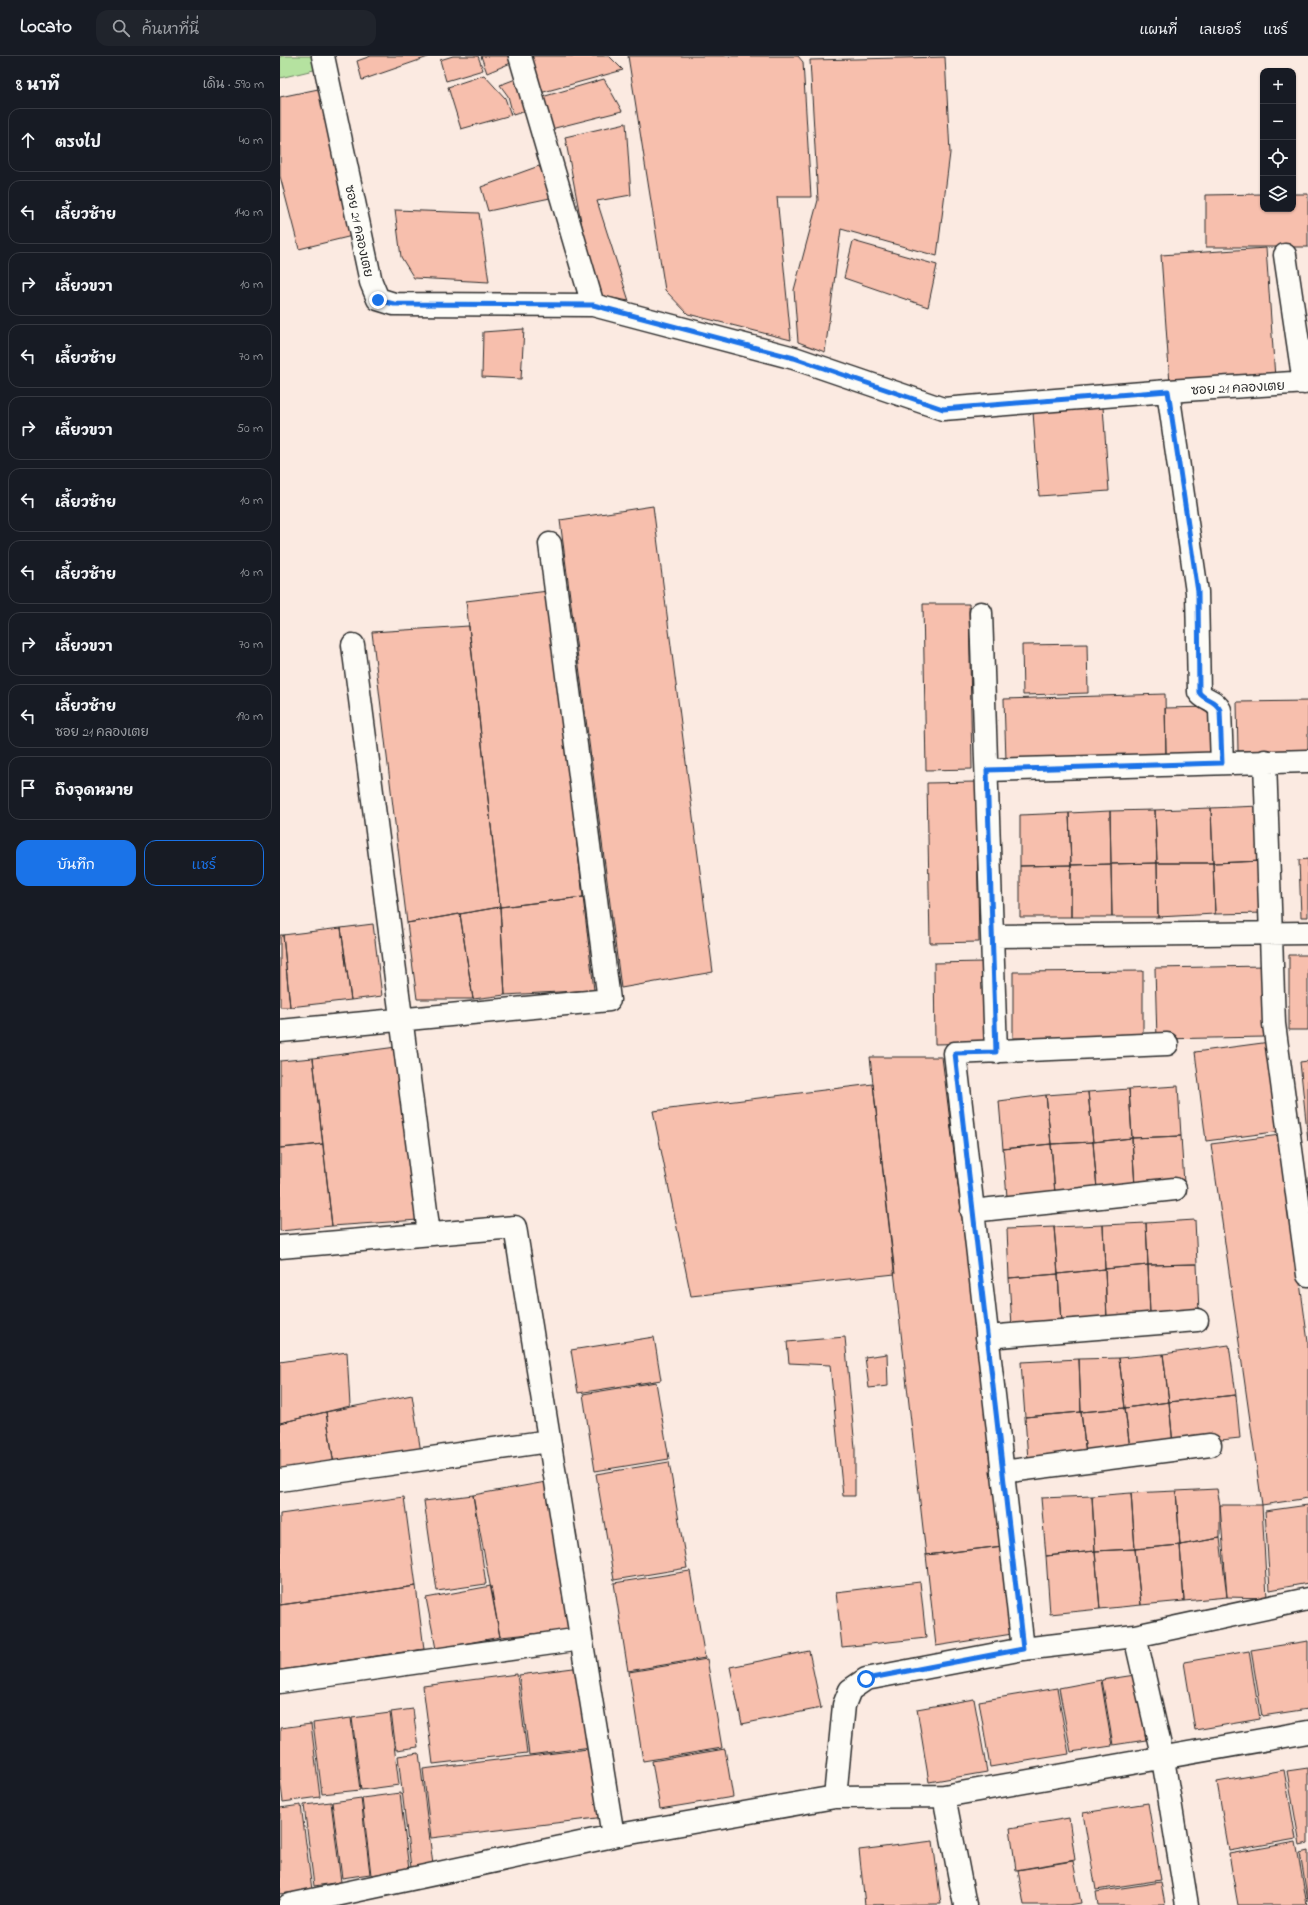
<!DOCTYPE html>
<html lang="th">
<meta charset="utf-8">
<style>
body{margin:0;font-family:"Indie Flower","Playpen Sans Thai",sans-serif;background:#20242c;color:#f1f3f6}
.controls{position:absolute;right:12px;top:12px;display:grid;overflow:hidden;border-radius:8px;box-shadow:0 1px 3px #0004}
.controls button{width:36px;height:36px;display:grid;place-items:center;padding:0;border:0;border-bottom:1px solid #363941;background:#171b24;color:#f1f3f6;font:20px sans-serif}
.stop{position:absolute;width:12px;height:12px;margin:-9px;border:3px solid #1a73e8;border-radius:50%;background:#fff}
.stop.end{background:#1a73e8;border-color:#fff;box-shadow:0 1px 4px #0008}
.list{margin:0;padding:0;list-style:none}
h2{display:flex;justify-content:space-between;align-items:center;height:52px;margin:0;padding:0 16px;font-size:17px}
h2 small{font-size:13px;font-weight:400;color:#9ea1a6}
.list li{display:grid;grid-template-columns:26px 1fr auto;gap:12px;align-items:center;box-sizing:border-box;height:64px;margin:0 8px 8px;padding:0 8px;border:1px solid #363941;border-radius:12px}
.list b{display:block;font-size:15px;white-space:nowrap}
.list p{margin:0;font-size:13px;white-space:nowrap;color:#9ea1a6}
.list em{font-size:13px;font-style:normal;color:#9ea1a6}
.actions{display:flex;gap:8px;padding:12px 16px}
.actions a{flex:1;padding:9px 0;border:1px solid #1a73e8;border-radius:12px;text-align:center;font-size:14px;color:#1a73e8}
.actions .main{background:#1a73e8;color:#fff}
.icon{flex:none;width:22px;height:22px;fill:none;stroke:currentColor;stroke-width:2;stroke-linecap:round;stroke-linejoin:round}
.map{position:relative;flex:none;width:1028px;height:1849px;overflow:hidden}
header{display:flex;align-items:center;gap:24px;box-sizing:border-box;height:56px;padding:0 20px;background:#171b24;border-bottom:1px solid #363941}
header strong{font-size:19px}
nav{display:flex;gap:22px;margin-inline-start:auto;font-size:14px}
.search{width:280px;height:36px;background:#20242c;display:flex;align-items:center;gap:10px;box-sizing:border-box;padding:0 14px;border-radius:12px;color:#9ea1a6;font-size:15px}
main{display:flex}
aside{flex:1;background:#171b24}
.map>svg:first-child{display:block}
.green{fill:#b5e2a0;stroke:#708666}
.building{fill:#f7bfad;stroke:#2b2b2b}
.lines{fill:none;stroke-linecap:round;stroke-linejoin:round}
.street-casing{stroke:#2b2b2b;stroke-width:25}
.street{stroke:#fdfcf7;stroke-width:22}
.route{stroke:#1a73e8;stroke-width:5}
.labels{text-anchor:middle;stroke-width:3;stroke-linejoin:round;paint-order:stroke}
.street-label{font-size:13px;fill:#2b2b2b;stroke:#fdfcf7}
</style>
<header>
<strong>Locato</strong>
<div class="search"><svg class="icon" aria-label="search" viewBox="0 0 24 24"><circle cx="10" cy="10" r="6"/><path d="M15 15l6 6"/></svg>ค้นหาที่นี่</div>
<nav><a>แผนที่</a><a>เลเยอร์</a><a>แชร์</a></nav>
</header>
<main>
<aside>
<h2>8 นาที<small>เดิน · 590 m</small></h2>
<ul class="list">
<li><svg class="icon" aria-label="ahead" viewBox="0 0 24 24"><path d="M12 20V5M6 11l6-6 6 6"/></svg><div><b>ตรงไป</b></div><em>40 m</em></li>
<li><svg class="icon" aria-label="left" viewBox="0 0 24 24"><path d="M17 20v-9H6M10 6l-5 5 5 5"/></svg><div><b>เลี้ยวซ้าย</b></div><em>140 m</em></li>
<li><svg class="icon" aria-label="right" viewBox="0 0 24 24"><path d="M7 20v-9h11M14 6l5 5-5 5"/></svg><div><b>เลี้ยวขวา</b></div><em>10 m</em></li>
<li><svg class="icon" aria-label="left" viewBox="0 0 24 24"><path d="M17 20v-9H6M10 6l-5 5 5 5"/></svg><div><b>เลี้ยวซ้าย</b></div><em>70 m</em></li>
<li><svg class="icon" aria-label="right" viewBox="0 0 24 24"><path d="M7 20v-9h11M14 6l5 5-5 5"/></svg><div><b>เลี้ยวขวา</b></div><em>50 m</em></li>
<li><svg class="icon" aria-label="left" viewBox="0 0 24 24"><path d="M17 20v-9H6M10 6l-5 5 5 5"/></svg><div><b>เลี้ยวซ้าย</b></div><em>10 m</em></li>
<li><svg class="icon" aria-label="left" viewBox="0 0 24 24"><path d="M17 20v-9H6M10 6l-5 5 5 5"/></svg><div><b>เลี้ยวซ้าย</b></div><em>10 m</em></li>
<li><svg class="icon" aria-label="right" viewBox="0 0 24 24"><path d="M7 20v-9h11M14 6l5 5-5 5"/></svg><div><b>เลี้ยวขวา</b></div><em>70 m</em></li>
<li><svg class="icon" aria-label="left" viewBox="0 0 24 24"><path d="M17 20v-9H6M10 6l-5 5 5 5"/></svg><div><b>เลี้ยวซ้าย</b><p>ซอย 21 คลองเตย</p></div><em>190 m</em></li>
<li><svg class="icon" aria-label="arrive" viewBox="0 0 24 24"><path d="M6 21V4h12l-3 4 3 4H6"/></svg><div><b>ถึงจุดหมาย</b></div></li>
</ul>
<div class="actions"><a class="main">บันทึก</a><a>แชร์</a></div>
</aside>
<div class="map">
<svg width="1028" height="1849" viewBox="0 0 1028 1849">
<rect width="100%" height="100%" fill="#fbeae1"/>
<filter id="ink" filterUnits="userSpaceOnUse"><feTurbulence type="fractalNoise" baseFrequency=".025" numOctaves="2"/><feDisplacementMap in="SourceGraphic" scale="8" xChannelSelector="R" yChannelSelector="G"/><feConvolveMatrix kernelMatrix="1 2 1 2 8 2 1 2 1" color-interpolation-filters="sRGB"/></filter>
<g filter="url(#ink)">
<path class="green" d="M0,0h36l2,13 -38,9z"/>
<path class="building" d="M91,0h60l-69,24 -5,-19z
M173,0h25l5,14 -37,11 -6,-21z
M201,0h36l1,4 -31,13z
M249,0h80l14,14 -83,23z
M348,0h170l5,6 8,135h-34l14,143 -103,-26 -23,-24z
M665,1l5,96 -13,103 -96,-27 -16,123 -27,-10 -4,-52 24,-90 -8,-140z
M204,19l21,23 6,17 -50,14 -13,-42z
M241,21l11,32 -19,6 -5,-19 -8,-11z
M324,23l18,32 -71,18 -9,-32z
M43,32l29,148 -53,13 -19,-73v-79z
M346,67l5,72 -34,6 32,100 -34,-6 -30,-158z
M259,110l16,31 -67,14 -7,-24z
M983,138v15h30v-15h15v53h-102v-52z
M115,154l84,3 10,69 -75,-4 -13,-21z
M573,185l84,24 -9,42 -84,-29z
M986,192l9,130 -105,6 -9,-129z
M244,273l-3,50 -39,-2 1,-45z
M823,351l6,84 -70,5 -6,-84z
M373,450l60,466 -92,16 -61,-468z
M268,535l35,306 -83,10 -34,-306z
M643,548h46l3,165 -46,1z
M189,570l31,281 -93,16 -35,-291z
M807,588l1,49 -65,2 -1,-50z
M885,638l1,61 -160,5 -2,-61z
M1028,645v49l-70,1 -1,-49z
M931,651l1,47 -46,1 -1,-47z
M696,726l3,160 -49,1 -3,-160z
M980,750l3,55 -50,2 -2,-55z
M931,752l2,55h-56l-2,-53z
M875,754l2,53 -46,1 -1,-53z
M830,755l1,53 -40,1 -2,-52z
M789,757l2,52 -51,1v-51z
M1028,803v58h-7l-2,-57z
M983,805l2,52 -50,1 -2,-51z
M877,807l1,54h-46l-1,-53z
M877,807h56l2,51 -57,3z
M831,808l1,53h-41v-52z
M791,809v52h-51v-51z
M303,841l11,93 -89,5 -5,-88z
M220,851l5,88 -32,4 -13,-85z
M180,858l13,85h-56l-10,-76z
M93,868l9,72 -31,4 -10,-72z
M61,872l10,72 -61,7 -7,-72z
M0,879h3l7,72h-10z
M1009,899h19v75h-19z
M703,906l1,81 -49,1 -1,-81z
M984,910l1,71 -108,2 -2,-71z
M863,915v66l-130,1v-66z
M990,986l12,89 -76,10 -11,-89z
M124,990l14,174 -86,6 -19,-168z
M590,1001h72l61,489 -77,9z
M33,1002l10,86 -43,4v-87z
M1028,1005v80l-8,-79z
M593,1028l22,190 -204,22 -38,-185z
M898,1030l3,50 -49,2 -3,-49z
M849,1033l3,49 -39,4 -5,-50z
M808,1036l5,50 -42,2 -5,-49z
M766,1039l5,49 -48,5 -4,-48z
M1000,1079l28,207v156l-46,7 -51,-361z
M901,1080l3,47 -49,4 -3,-49z
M852,1082l3,49 -38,2 -4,-47z
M813,1086l4,47 -42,4 -4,-49z
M43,1088l9,82 -52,5v-83z
M771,1088l4,49 -48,4 -4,-48z
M915,1164l2,44 -49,1 -2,-42z
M866,1167l2,42 -43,4 -2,-44z
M823,1169l2,44 -47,5 -4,-47z
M774,1171l4,47 -49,4 -2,-49z
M917,1208l2,49 -49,2 -2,-50z
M868,1209l2,50 -43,5 -2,-51z
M825,1213l2,51 -46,3 -3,-49z
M778,1218l3,49 -49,3 -3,-48z
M374,1281l7,43 -83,13 -7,-43z
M565,1281l10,111v48h-12l-13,-131 -41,-2 -2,-21z
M949,1289l7,50 -67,7 -6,-48z
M67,1296l3,54 -70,17v-61z
M607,1298l1,32 -19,2 -4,-31z
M883,1298l6,48 -44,6 -6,-50z
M839,1302l6,50 -44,4 -2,-53z
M799,1303l2,53 -56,5 -4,-55z
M376,1326l13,77 -74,12 -12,-77z
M132,1339l10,64 -88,6 -8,-53z
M956,1339l4,43 -67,7 -4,-43z
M889,1346l4,43 -43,4 -5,-41z
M845,1352l5,41 -44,5 -5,-42z
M46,1356l8,53 -54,7v-49z
M801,1356l5,42 -58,6 -3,-43z
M389,1406l18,106 -73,12 -18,-106z
M266,1426l26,148 -72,7 -27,-142z
M937,1433l3,16v33l-40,7 -4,-54z
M896,1435l4,54 -45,4 -4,-56z
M851,1437l4,56 -40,2 -3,-55z
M193,1439l13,89 -49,7 -13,-90z
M812,1440l3,55 -49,5 -5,-58z
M124,1441l12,89 -136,19v-91z
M940,1449h42l5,93 -40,-1z
M1028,1449v78l-38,7 -5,-79z
M940,1482l7,59 -43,4 -4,-56z
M900,1489l4,56 -43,4 -6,-56z
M723,1490l9,88 -76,12 -10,-91z
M855,1493l6,56 -41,4 -5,-58z
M815,1495l5,58 -50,5 -4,-58z
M410,1515l15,87 -77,13 -14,-88z
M640,1526l6,56 -84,9 -6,-55z
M136,1530l8,63 -144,21v-65z
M211,1530l9,51 -64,12 -10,-51z
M1028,1585v68l-46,7 -11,-66z
M529,1595l12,57 -79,16 -12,-57z
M969,1595l11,68 -65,11 -11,-68z
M427,1603l15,89 -79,13 -14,-89z
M301,1611l10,80 -62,8 -10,-80z
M237,1618l10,79 -94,11 -10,-78z
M855,1619l11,65 -33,5 -11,-65z
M821,1624l11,66 -41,6 -12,-64z
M777,1632l12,66 -79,13 -11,-66z
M694,1643l13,73 -58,10 -12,-73z
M133,1653l5,38 -22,3 -5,-38z
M110,1657l9,72 -38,5 -9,-72z
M71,1662l9,72 -38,4 -9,-71z
M31,1668l9,73 -37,5 -3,-24v-50z
M316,1692l9,69 -174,21 -8,-69z
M445,1693l8,48 -73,12 -8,-48z
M139,1697l14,112 -22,3 -13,-112z
M1028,1712v75l-8,2 -13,-74z
M1004,1714l12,69 -67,12 -12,-69z
M120,1737l9,77 -38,5 -9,-77z
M81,1742l9,76 -28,4 -10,-76z
M51,1746l10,80 -27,4 -10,-81z
M868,1747l13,77 -65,10 -13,-77z
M21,1749l11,85 -32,4v-86z
M789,1762l6,42 -59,10 -6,-42z
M653,1785l8,63 -76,1 -6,-55z
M1016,1786l11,63h-69l-9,-51z
M1028,1795v50l-8,-48z
M793,1805l8,42 -13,2h-44l-6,-35z
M881,1826l4,23h-67l-2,-13z"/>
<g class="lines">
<defs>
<path id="street" d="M43,0l48,226 7,17 16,5 199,1 201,53 149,51 225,-18 140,-9
M240,0l73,249
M1005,199l19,128
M888,335l29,201 2,100c5,9 15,6 21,18l2,53
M701,557l15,439
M73,589l76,589
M985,705l9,263 34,251
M707,714l321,-9
M712,880l316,-3
M0,975l329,-31 -59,-456
M692,1155l203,-22
M0,1191l235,-20 98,609
M707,1281l210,-17
M722,1416l208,-27
M0,1424l269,-39
M855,1580l28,123 24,146
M743,1593l-68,-596 212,-9
M0,1626l301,-43
M664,1740l21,109
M555,1741l109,-1 364,-64
M9,1849l324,-69 222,-39 9,-92 6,-15 16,-11 157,-30 112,-13 173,-37"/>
</defs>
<use href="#street" class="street-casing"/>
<use href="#street" class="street"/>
</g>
</g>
<g class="lines" filter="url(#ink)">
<path class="route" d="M98,244l16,4 199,1 201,53 149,51 225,-18 30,201 1,100c5,9 15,6 21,18l2,53 -235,7 9,282 -41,1 68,596 -157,30"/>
</g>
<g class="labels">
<g class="street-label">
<text transform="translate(80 175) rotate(78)" y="5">ซอย 21 คลองเตย</text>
<text transform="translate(958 331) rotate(-3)" y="5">ซอย 21 คลองเตย</text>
</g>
</g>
</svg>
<div class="controls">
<button>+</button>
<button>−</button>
<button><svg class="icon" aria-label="locate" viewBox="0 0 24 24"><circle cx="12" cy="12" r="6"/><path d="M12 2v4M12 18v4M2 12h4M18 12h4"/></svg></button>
<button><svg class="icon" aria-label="layers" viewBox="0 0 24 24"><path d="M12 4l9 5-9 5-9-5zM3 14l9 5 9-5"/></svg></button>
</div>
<div class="stop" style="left:586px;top:1623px"></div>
<div class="stop end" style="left:98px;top:244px"></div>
</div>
</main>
